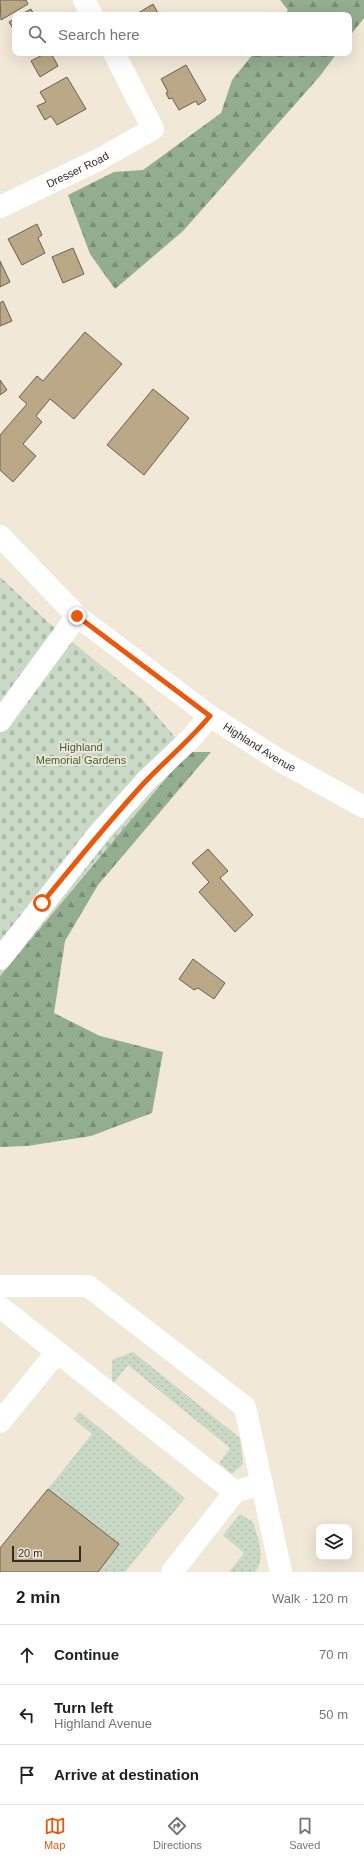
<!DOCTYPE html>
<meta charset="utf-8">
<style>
body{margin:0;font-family:Arial,sans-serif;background:#f2f2f2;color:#202124}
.controls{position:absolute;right:12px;bottom:12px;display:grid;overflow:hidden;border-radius:8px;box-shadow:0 4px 16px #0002}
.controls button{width:36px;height:36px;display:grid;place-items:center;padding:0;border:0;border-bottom:1px solid #e0e0e0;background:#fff;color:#202124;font:20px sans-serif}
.scale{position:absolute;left:12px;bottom:10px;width:69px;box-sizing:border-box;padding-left:4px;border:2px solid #2f2c25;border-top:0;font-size:11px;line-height:14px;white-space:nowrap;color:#2f2c25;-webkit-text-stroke:3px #f1e8d7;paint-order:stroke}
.stop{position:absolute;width:12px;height:12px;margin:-9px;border:3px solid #ea580c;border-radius:50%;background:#fff}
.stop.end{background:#ea580c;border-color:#fff;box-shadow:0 1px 4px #0008}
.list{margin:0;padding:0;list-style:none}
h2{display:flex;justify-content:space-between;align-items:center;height:52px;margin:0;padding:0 16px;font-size:17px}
h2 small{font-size:13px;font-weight:400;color:#757577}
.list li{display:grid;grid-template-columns:26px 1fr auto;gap:12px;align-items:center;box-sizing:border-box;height:60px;padding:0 16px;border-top:1px solid #e0e0e0}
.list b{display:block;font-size:15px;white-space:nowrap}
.list p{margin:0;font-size:13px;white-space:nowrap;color:#757577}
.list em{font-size:13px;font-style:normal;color:#757577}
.icon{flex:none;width:22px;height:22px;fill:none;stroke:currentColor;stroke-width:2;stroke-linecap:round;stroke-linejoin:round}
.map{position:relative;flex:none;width:364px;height:1572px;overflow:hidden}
.search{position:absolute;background:#fff;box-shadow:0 4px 16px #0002;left:12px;right:12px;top:12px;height:44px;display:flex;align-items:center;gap:10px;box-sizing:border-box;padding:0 14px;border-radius:8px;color:#757577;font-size:15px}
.sheet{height:232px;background:#fff}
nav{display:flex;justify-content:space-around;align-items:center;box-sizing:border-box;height:56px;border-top:1px solid #e0e0e0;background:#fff;font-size:11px;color:#757577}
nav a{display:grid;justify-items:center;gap:2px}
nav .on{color:#ea580c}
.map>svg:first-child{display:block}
.grass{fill:url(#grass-dots)}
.forest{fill:url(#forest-firs)}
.cemetery{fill:url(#cemetery-stones)}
.building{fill:#baa886;stroke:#686051}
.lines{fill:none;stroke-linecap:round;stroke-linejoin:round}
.minor{stroke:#fff;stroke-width:22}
.route{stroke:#ea580c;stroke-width:5}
.labels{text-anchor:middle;stroke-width:3.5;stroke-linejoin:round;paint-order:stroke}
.street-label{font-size:11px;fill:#2f2c25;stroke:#f1e8d7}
.park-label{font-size:11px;fill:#385e33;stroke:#f1e8d7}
</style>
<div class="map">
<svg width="364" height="1572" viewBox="0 0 364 1572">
<defs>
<pattern id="grass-dots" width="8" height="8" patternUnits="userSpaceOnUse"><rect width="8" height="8" fill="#c9d9c6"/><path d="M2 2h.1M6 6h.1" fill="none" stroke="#adbaaa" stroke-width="1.8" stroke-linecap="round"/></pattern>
<pattern id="forest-firs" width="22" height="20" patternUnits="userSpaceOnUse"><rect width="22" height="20" fill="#93ad8f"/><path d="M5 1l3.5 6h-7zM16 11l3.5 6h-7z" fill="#788d75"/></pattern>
<pattern id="cemetery-stones" width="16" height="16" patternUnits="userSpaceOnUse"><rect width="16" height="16" fill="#c9d9c6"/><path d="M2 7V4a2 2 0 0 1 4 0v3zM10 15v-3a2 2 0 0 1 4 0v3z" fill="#adbaaa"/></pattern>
</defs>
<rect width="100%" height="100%" fill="#f1e8d7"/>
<path class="grass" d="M133,1352l107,86 3,26 -11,10 -13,-11 11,-15 -102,-83 -16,20v-25z
M80,1412l105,86 -60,74h-27l21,-28 -71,-55 44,-55 -18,-15z
M240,1514l13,8c4,15 14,36 2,50h-26l15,-19 -21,-18z"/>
<path class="forest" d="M280,0h84v18l-15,19v-22h-65l4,-5z
M254,53h83l-17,23 -137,155 -68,58 -25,-35 -22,-59 46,-23 29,-2 78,-57 11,-33z
M188,752h23l-113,133 -33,56 -11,72 46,23 63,16 -11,61 -61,23 -64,10 -27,1v-171z"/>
<path class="cemetery" d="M0,577l48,45 94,77 46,53 -188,224z"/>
<path class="building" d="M0,0h26l2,4 -27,16z
M153,4l6,11h-24z
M31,9l3,6h-14z
M15,18v14l-6,-10z
M46,53h5l7,13 -18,11 -9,-16z
M186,65l20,35 -8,5 -2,-4 -17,9 -7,-12 -3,1 -3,-6 2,-1 -7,-13z
M67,77l19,32 -29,16 -6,-9 -6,4 -8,-14 9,-4 -6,-10z
M37,224l5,11 -4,3 7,15 -23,12 -14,-26z
M73,248l11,26 -21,9 -11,-26z
M0,261l10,21 -10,5z
M3,301l9,20 -12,5v-23z
M85,332l37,32 -48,55 -24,-20 -14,17 6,6 -19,22 13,12 -23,26 -13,-12v-35l27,-31 -8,-7 18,-21 6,5z
M0,380l7,10 -7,5z
M153,389l36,29 -45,57 -37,-30z
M208,849l20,22 -8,7 33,37 -18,17 -36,-40 10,-10 -17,-19z
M193,959l32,24 -11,16 -16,-11 -4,2 -15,-11z
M48,1489l71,55 -21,28h-98v-24z"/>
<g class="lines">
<g class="minor">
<path d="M84,0l8,15"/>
<path id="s1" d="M0,207l100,-48 53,-30 -39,-76"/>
<path id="s2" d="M0,536l77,80 133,100 69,44 85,47"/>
<path d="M0,721l77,-105"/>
<path d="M0,959l100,-127 46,-51 45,-43 19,-22"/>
<path d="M0,1286h88l157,121 36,165"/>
<path d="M0,1307l235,185 27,-9"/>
<path d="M0,1422l57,-70"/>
<path d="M172,1572l63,-80"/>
</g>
</g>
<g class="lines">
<path class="route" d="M42,903c34,-41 67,-82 103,-121 21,-22 45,-42 65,-66l-133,-100"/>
</g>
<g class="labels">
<g class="street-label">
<text dy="4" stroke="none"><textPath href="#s1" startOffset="86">Dresser Road</textPath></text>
<text dy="4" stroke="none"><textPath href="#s2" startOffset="336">Highland Avenue</textPath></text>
</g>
<g class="park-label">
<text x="81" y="751">Highland<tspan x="81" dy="13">Memorial Gardens</tspan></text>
</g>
</g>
</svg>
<div class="controls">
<button><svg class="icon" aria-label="layers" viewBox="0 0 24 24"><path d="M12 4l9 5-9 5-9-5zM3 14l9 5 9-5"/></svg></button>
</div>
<div class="scale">20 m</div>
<div class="stop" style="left:42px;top:903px"></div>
<div class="stop end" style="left:77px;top:616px"></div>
<div class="search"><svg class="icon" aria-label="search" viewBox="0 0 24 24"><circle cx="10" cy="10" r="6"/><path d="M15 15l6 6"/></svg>Search here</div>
</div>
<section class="sheet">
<h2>2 min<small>Walk · 120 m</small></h2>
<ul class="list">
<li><svg class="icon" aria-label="ahead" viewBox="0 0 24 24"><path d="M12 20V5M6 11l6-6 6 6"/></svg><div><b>Continue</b></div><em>70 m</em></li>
<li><svg class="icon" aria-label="left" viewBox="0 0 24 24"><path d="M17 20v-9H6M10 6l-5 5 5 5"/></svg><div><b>Turn left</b><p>Highland Avenue</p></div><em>50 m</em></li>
<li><svg class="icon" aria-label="arrive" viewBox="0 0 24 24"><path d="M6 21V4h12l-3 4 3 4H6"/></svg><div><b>Arrive at destination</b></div></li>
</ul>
</section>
<nav>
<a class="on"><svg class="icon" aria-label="map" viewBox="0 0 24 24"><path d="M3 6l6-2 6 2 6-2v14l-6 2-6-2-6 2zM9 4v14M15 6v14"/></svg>Map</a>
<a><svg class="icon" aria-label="directions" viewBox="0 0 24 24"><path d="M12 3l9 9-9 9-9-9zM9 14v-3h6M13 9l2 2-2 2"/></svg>Directions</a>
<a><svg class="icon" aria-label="saved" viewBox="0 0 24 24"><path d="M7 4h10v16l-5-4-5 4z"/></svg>Saved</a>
</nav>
